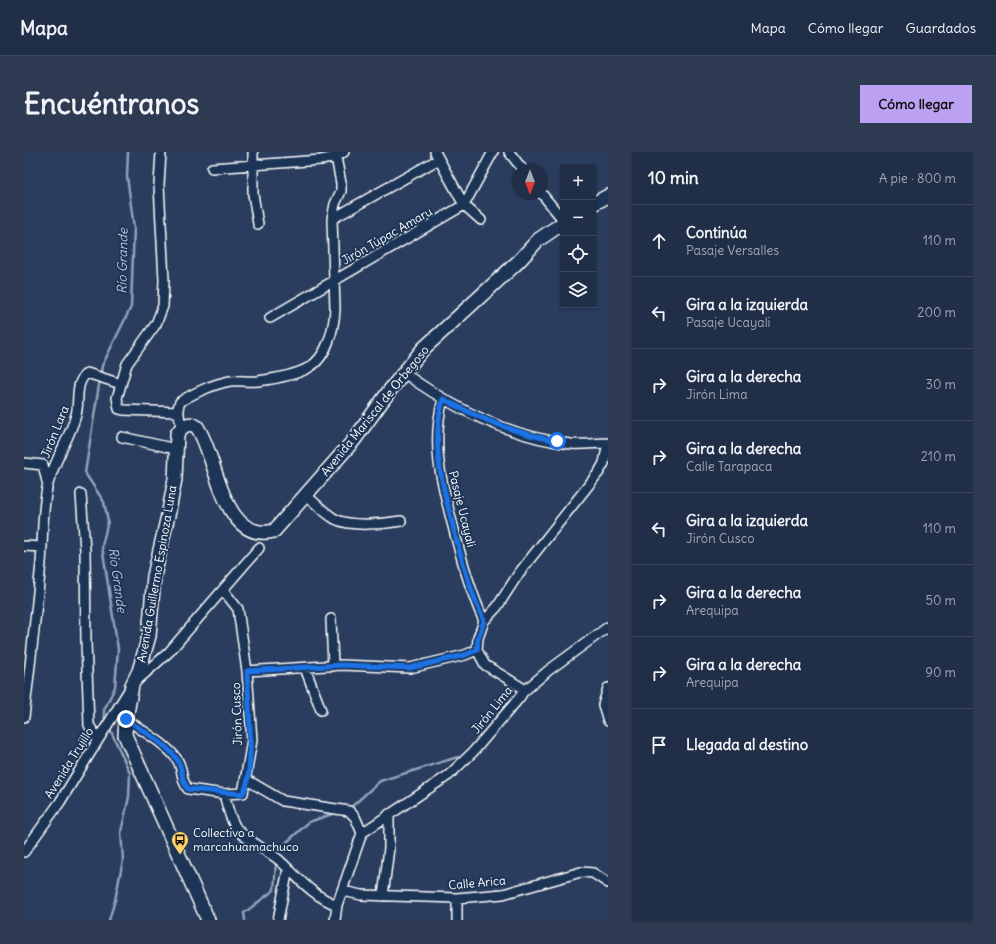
<!DOCTYPE html>
<html lang="es">
<meta charset="utf-8">
<style>
body{margin:0;font-family:Delius,sans-serif;background:#2d3a52;color:#f1f3f6}
.controls{position:absolute;right:12px;top:12px;display:grid;overflow:hidden;border-radius:0px;box-shadow:0 1px 3px #0004}
.controls button{width:36px;height:36px;display:grid;place-items:center;padding:0;border:0;border-bottom:1px solid #3d4a60;background:#202e47;color:#f1f3f6;font:20px sans-serif}
.compass{position:absolute;left:488px;top:12px;width:36px;height:36px;border-radius:50%;background:#202e47;box-shadow:0 1px 3px #0004;rotate:180deg}
.stop{position:absolute;width:12px;height:12px;margin:-9px;border:3px solid #1a73e8;border-radius:50%;background:#fff}
.stop.end{background:#1a73e8;border-color:#fff;box-shadow:0 1px 4px #0008}
.list{margin:0;padding:0;list-style:none}
h2{display:flex;justify-content:space-between;align-items:center;height:52px;margin:0;padding:0 16px;font-size:17px}
h2 small{font-size:13px;font-weight:400;color:#a2a8b4}
.list li{display:grid;grid-template-columns:26px 1fr auto;gap:12px;align-items:center;box-sizing:border-box;height:72px;padding:0 16px;border-top:1px solid #3d4a60}
.list b{display:block;font-size:15px;white-space:nowrap}
.list p{margin:0;font-size:13px;white-space:nowrap;color:#a2a8b4}
.list em{font-size:13px;font-style:normal;color:#a2a8b4}
.icon{flex:none;width:22px;height:22px;fill:none;stroke:currentColor;stroke-width:2;stroke-linecap:round;stroke-linejoin:round}
.map{position:relative;flex:none;width:584px;height:768px;overflow:hidden;border-radius:0px}
header{display:flex;align-items:center;gap:24px;box-sizing:border-box;height:56px;padding:0 20px;background:#202e47;border-bottom:1px solid #3d4a60}
header strong{font-size:19px}
nav{display:flex;gap:22px;margin-inline-start:auto;font-size:14px}
.intro{display:flex;align-items:center;justify-content:space-between;box-sizing:border-box;height:96px;padding:0 24px}
h1{margin:0;font-size:28px}
.button{padding:10px 18px;border-radius:0px;background:#bca0f2;color:#111;font-size:14px;font-weight:700}
main{display:flex;gap:24px;padding:0 24px}
aside{flex:1;background:#202e47;border-radius:0px;box-shadow:0 1px 3px #0004}
.map>svg:first-child{display:block}
.lines{fill:none;stroke-linecap:round;stroke-linejoin:round}
.stream{stroke:#8fa3b9;stroke-width:2.5}
.minor-casing{stroke:#fff;stroke-width:12}
.highway-casing{stroke:#fff;stroke-width:16}
.minor{stroke:#1d3557;stroke-width:9}
.highway{stroke:#1d3557;stroke-width:13}
.route{stroke:#1a73e8;stroke-width:5}
.labels{text-anchor:middle;stroke-width:4;stroke-linejoin:round;paint-order:stroke}
.street-label{font-size:12px;fill:#fff;stroke:#1d3557}
.poi-label{font-size:12px;fill:#fff;stroke:#1d3557;text-anchor:start}
.water-label{font-size:13px;font-style:italic;fill:#b5c2d1;stroke:#1d3557}
</style>
<header>
<strong>Mapa</strong>
<nav><a>Mapa</a><a>Cómo llegar</a><a>Guardados</a></nav>
</header>
<div class="intro"><h1>Encuéntranos</h1><a class="button">Cómo llegar</a></div>
<main>
<div class="map">
<svg width="584" height="768" viewBox="0 0 584 768">
<rect width="100%" height="100%" fill="#2a3d5f"/>
<filter id="ink" filterUnits="userSpaceOnUse"><feTurbulence type="fractalNoise" baseFrequency=".025" numOctaves="2"/><feDisplacementMap in="SourceGraphic" scale="8" xChannelSelector="R" yChannelSelector="G"/><feConvolveMatrix kernelMatrix="1 2 1 2 8 2 1 2 1" color-interpolation-filters="sRGB"/></filter>
<g filter="url(#ink)">
<g class="lines">
<path class="stream" d="M83,571l-3,-7v-6l11,-23 3,-38 -16,-103 6,-25 -4,-19 -19,-29 17,-107 29,-59 3,-79 -7,-52 1,-24
M85,575l21,46 -1,24 -8,35 2,28 -8,40 -6,20
M325,657l31,-28 78,-24
M253,699l32,-29 29,-10
M221,768l-1,-7 30,-23 2,-27"/>
<defs>
<path id="minor" d="M137,0l-2,33 5,95 -1,26 -7,18 -29,40 -10,34 2,11 4,1 56,2
M229,0v42l5,30
M411,0l29,53 17,15
M485,0l14,18
M188,16l109,-8 15,-3 8,-5
M518,42l21,26
M308,67l107,-60
M246,166l194,-113 29,-53
M380,221c50,36 106,64 167,71 12,1 25,-1 37,-1
M419,247c-13,49 0,88 12,135 8,31 16,59 29,87
M157,275l-3,-19 2,-6c13,-9 34,-18 50,-21 9,-1 18,1 28,0 15,-2 36,-5 50,-13 19,-10 26,-39 27,-59l-3,-90 3,-15 6,-13v-8l-6,-31
M98,285l54,12
M0,311l19,2 4,17
M57,342l4,56 1,92 3,83 9,14
M282,343c9,8 19,18 29,24 15,8 49,5 66,2
M0,394l18,1
M307,467l2,47
M281,516l16,42
M223,519l95,-6 68,3 55,-13 12,-5
M584,536l-5,17 5,16
M499,540l26,-22 59,-43
M0,565c6,-51 12,-102 17,-154 2,-25 1,-50 6,-75 6,-26 22,-48 29,-73 4,-15 -2,-31 11,-42l34,11
M102,567c16,12 38,23 50,39 8,10 4,22 12,31l36,5 19,-1 9,-53 -5,-69 -9,-62 -15,-19
M223,628l36,21 66,10 6,6 7,16
M200,642c3,11 5,22 11,32 6,11 33,25 44,34 19,17 33,36 58,45
M0,700l36,-50 72,-117 37,-33 90,-104
M319,739l18,4 96,3 46,-4 78,-22 12,1 15,10
M359,744l6,-48v-34
M254,768l10,-51
M311,768l2,-15 25,-72 87,-58 24,-23 47,-55 3,-5 -2,-5 -36,-22 -8,-15 1,-12 6,-17 13,-14 22,-34 80,-101 5,-9 4,-20
M433,768v-22"/>
<path id="highway" d="M569,52l15,-8
M184,768l-83,-185 1,-16 6,-34 7,-14 10,-35 5,-60 15,-65 6,-32 2,-45c5,-8 12,-13 20,-7 21,30 24,117 77,104l80,-91 36,-50 33,-41 96,-88 19,-21 25,-17"/>
</defs>
<use href="#minor" class="minor-casing"/>
<use href="#highway" class="highway-casing"/>
<use href="#minor" class="minor"/>
<use href="#highway" class="highway"/>
</g>
</g>
<g class="lines" filter="url(#ink)">
<path class="route" d="M102,567c16,12 38,23 50,39 8,10 4,22 12,31l54,5c14,-13 6,-102 5,-123l95,-6 68,3 55,-13 12,-5 1,-12 6,-17c-13,-28 -21,-56 -29,-87 -12,-47 -25,-86 -12,-135 40,21 69,33 114,42"/>
</g>
<defs>
<symbol id="bus-pin" viewBox="-11 -11 22 30"><path d="M0 17L-7.5 6A9.5 9.5 0 1 1 7.5 6Z" fill="#ffd166" stroke="#1d3557"/><path d="M-5-6H5V4H4V6H2V4H-2V6H-4V4H-5ZM-3.5-4V0h7V-4ZM-3.5 1.2v1.5H-2V1.2ZM2 1.2v1.5H3.5V1.2Z" fill="#111"/></symbol>
</defs>
<g fill-rule="evenodd">
<use href="#bus-pin" x="146" y="678" width="20" height="27"/>
</g>
<g class="labels">
<g class="street-label">
<text transform="translate(363 84) rotate(-30)" y="4">Jirón Túpac Amaru</text>
<text transform="translate(351 259) rotate(-51)" y="4">Avenida Mariscal de Orbegoso</text>
<text transform="translate(31 280) rotate(-68)" y="4">Jirón Lara</text>
<text transform="translate(438 357) rotate(76)" y="4">Pasaje Ucayali</text>
<text transform="translate(133 422) rotate(-80)" y="4">Avenida Guillermo Espinoza Luna</text>
<text transform="translate(468 558) rotate(-51)" y="4">Jirón Lima</text>
<text transform="translate(213 562) rotate(-92)" y="4">Jirón Cusco</text>
<text transform="translate(45 611) rotate(-58)" y="4">Avenida Trujillo</text>
<text transform="translate(453 731) rotate(-5)" y="4">Calle Arica</text>
</g>
<g class="poi-label">
<text x="169" y="685">Collectivo a<tspan x="169" dy="14">marcahuamachuco</tspan></text>
</g>
<g class="water-label">
<text transform="translate(98 109) rotate(-89)" y="5">Río Grande</text>
<text transform="translate(94 428) rotate(82)" y="5">Río Grande</text>
</g>
</g>
</svg>
<div class="controls">
<button>+</button>
<button>−</button>
<button><svg class="icon" aria-label="locate" viewBox="0 0 24 24"><circle cx="12" cy="12" r="6"/><path d="M12 2v4M12 18v4M2 12h4M18 12h4"/></svg></button>
<button><svg class="icon" aria-label="layers" viewBox="0 0 24 24"><path d="M12 4l9 5-9 5-9-5zM3 14l9 5 9-5"/></svg></button>
</div>
<svg class="compass" viewBox="-18 -18 36 36"><path d="M0-13l5 13h-10z" fill="#e53935"/><path d="M0 13l5-13h-10z" fill="#a2a8b4"/></svg>
<div class="stop" style="left:533px;top:289px"></div>
<div class="stop end" style="left:102px;top:567px"></div>
</div>
<aside>
<h2>10 min<small>A pie · 800 m</small></h2>
<ul class="list">
<li><svg class="icon" aria-label="ahead" viewBox="0 0 24 24"><path d="M12 20V5M6 11l6-6 6 6"/></svg><div><b>Continúa</b><p>Pasaje Versalles</p></div><em>110 m</em></li>
<li><svg class="icon" aria-label="left" viewBox="0 0 24 24"><path d="M17 20v-9H6M10 6l-5 5 5 5"/></svg><div><b>Gira a la izquierda</b><p>Pasaje Ucayali</p></div><em>200 m</em></li>
<li><svg class="icon" aria-label="right" viewBox="0 0 24 24"><path d="M7 20v-9h11M14 6l5 5-5 5"/></svg><div><b>Gira a la derecha</b><p>Jirón Lima</p></div><em>30 m</em></li>
<li><svg class="icon" aria-label="right" viewBox="0 0 24 24"><path d="M7 20v-9h11M14 6l5 5-5 5"/></svg><div><b>Gira a la derecha</b><p>Calle Tarapaca</p></div><em>210 m</em></li>
<li><svg class="icon" aria-label="left" viewBox="0 0 24 24"><path d="M17 20v-9H6M10 6l-5 5 5 5"/></svg><div><b>Gira a la izquierda</b><p>Jirón Cusco</p></div><em>110 m</em></li>
<li><svg class="icon" aria-label="right" viewBox="0 0 24 24"><path d="M7 20v-9h11M14 6l5 5-5 5"/></svg><div><b>Gira a la derecha</b><p>Arequipa</p></div><em>50 m</em></li>
<li><svg class="icon" aria-label="right" viewBox="0 0 24 24"><path d="M7 20v-9h11M14 6l5 5-5 5"/></svg><div><b>Gira a la derecha</b><p>Arequipa</p></div><em>90 m</em></li>
<li><svg class="icon" aria-label="arrive" viewBox="0 0 24 24"><path d="M6 21V4h12l-3 4 3 4H6"/></svg><div><b>Llegada al destino</b></div></li>
</ul>
</aside>
</main>
